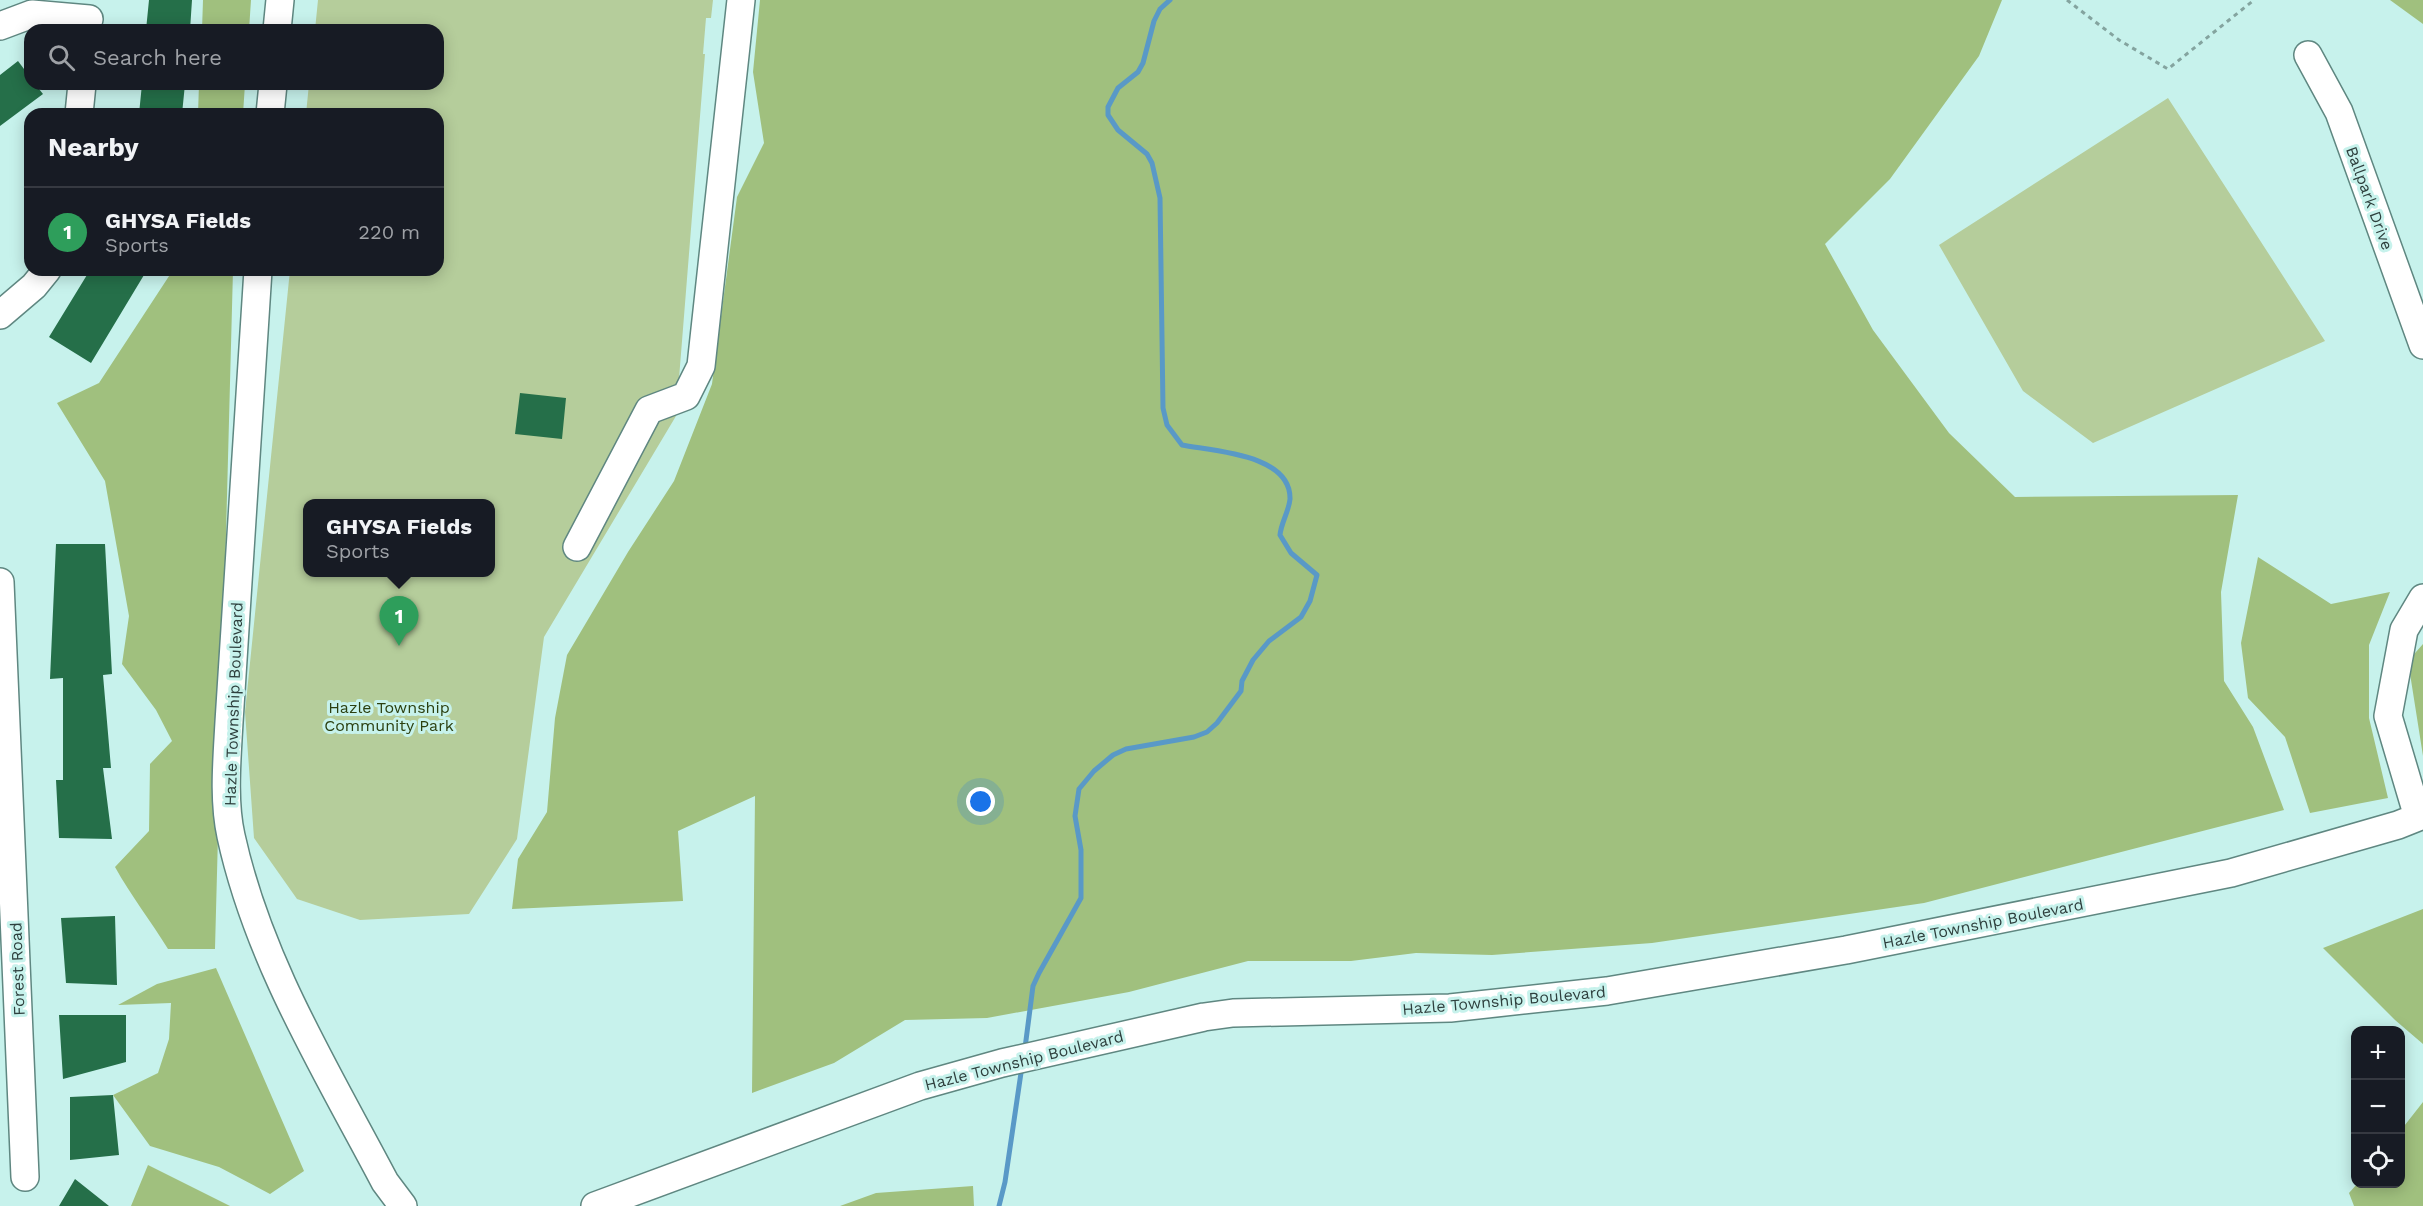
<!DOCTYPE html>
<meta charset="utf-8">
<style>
body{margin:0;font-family:"Work Sans",sans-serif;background:#20242c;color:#f1f3f6}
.controls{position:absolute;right:18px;bottom:18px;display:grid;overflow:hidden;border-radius:12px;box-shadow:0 3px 15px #0003}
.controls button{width:54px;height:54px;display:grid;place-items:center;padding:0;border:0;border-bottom:2px solid #363941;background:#171b24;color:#f1f3f6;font:30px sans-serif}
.you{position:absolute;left:981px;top:802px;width:21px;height:21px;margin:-15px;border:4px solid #fff;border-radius:50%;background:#1a73e8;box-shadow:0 0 0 9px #1a73e833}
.badge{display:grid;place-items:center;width:39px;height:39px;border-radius:50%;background:#7c3aed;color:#fff;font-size:20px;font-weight:700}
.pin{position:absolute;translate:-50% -50px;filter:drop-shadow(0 2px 3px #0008)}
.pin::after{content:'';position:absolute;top:32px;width:21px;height:18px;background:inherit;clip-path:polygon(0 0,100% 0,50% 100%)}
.popup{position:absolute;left:303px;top:499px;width:192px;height:78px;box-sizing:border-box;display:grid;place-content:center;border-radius:12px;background:#171b24;filter:drop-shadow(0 2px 4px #0005);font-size:20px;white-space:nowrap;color:#9ea1a6}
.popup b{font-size:22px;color:#f1f3f6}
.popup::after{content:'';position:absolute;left:50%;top:100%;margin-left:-12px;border:12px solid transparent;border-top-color:#171b24}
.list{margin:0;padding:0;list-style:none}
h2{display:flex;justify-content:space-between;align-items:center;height:78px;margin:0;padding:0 24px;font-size:26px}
h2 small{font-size:20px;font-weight:400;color:#9ea1a6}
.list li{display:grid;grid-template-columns:39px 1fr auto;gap:18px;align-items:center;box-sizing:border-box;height:90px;padding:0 24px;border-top:2px solid #363941}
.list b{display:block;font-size:22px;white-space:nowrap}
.list p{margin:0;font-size:20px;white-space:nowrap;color:#9ea1a6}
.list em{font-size:20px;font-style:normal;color:#9ea1a6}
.icon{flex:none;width:33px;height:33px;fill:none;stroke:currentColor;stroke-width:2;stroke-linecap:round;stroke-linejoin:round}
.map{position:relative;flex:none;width:2423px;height:1206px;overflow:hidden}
.search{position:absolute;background:#171b24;box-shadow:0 3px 15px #0003;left:24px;top:24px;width:420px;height:66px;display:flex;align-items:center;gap:15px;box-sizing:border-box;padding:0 21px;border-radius:18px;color:#9ea1a6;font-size:22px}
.panel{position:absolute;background:#171b24;box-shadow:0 3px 15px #0003;left:24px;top:108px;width:420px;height:168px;border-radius:18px}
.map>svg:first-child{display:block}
.green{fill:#b5cd9b;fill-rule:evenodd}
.forest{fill:#a0c07e}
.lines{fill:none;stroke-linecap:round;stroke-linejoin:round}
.stream{stroke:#5999c7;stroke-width:5}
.building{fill:#256f49}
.minor-casing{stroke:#5f8781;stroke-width:30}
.path{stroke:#84a49f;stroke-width:3;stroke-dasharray:4.5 4.5;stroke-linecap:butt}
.minor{stroke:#fff;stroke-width:27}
.labels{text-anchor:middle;stroke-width:6;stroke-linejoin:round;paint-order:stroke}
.street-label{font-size:16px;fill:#2e3f3d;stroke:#c7f2ec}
.park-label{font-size:16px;fill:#2b3f0f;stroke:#c7f2ec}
</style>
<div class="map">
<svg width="2423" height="1206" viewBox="0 0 2423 1206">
<rect width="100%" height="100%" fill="#c7f2ec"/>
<path class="green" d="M318,0h395l-2,18h-5l-3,36h2l-29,362 -132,221 -27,202 -48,75 -109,6 -63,-21 -43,-61 -9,-126 45,-442h148v-156h-132l3,-30h129v-54h-123zM308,504h182v68h-182z
M2168,98l157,243 -232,102 -70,-52 -84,-146z"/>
<path class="forest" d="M203,0h48l-2,30h-47z
M760,0h1242l-23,56 -89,123 -65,65 48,86 76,103 66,64 223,-2 -17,97 3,89 29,46 31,83 -360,93 -272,40 -160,12 -76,-2 -65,8h-103l-119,31 -142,26 -82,2 -71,43 -82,30 3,-297 -77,35 5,70 -171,8 6,-50 29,-47 8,-94 12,-63 61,-103 46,-71 38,-97 25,-187 27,-54 -11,-71z
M2390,0h33v24z
M199,84h46l-2,30h-45z
M173,270h60l-18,679h-47c-17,-28 -37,-53 -53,-82l34,-36 1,-67 22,-23 -16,-31 -34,-46 7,-48 -24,-135 -48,-78 42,-20z
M2258,557l73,47 59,-12 -21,53v73l19,80 -78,15 -25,-76 -37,-39 -7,-55z
M2423,644v112l-15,-95z
M2423,909v135l-28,-24 -72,-72z
M216,968l88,203 -34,23 -51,-27 -69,-21 -37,-51 45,-22 11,-34 2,-36 -53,2 39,-21z
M2423,1102v104h-69l-5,-13 8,-9h43l1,-54z
M148,1165l82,41h-99z
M973,1186l1,20h-134l36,-13z"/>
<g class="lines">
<path class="stream" d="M1025,1048l8,-62 6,-13 42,-75v-48l-6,-34 4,-27 15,-18 19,-16 13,-6 68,-12 13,-5 10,-9 24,-32 1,-10 11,-21 16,-19 32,-24 9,-16 7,-26 -26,-22 -11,-18c1,-12 9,-24 10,-36 1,-45 -77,-48 -108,-54l-15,-20 -4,-17 -3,-210 -8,-35 -5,-9 -29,-24 -10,-15v-8l10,-19 20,-16 5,-9 11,-42 6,-12 10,-9
M999,1206l6,-24 17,-116"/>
</g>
<path class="building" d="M149,0h43l-2,30h-44z
M18,61l12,16v7h5l8,10 -43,32v-51z
M142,84h43l-3,30h-43z
M90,270h57l-56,93 -42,-26z
M520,393l46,5 -4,41 -47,-5z
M56,544h49l7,130 -9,1 8,93h-8l9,71 -53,-1 -3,-58h7v-102l-13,1z
M115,916l2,69 -51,-2 -5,-65z
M59,1015h67v47l-63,17z
M113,1095l6,60 -49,5v-63z
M75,1179l34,27h-50z"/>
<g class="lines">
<defs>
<path id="minor" d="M0,26l32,-12 57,5
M277,30l3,-30
M2308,55l31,57 84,233
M79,114l3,-30
M270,114l3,-30
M258,270l-29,452c-2,37 -6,78 2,114 27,124 95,234 154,346l18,24
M0,315l34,-29 13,-16
M577,547l72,-137 37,-14 15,-30 40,-366
M0,582l25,595
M2418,817l-30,-101 16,-86 19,-32
M595,1206l325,-120 82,-23 202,-46 29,-4 217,-5 157,-17 239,-41 385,-77 167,-48 25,-10"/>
</defs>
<use href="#minor" class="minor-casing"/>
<path class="path" d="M2067,0l52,40 49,29 86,-69"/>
<use href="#minor" class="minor"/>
</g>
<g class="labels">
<g class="street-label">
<text transform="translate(2370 198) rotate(70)" y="6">Ballpark Drive</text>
<text transform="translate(233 704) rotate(-88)" y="6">Hazle Township Boulevard</text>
<text transform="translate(1983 923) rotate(-11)" y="6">Hazle Township Boulevard</text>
<text transform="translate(17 969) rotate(-92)" y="6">Forest Road</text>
<text transform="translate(1504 1000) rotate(-5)" y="6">Hazle Township Boulevard</text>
<text transform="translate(1024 1060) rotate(-14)" y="6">Hazle Township Boulevard</text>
</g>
<g class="park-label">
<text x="389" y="713">Hazle Township<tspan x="389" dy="18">Community Park</tspan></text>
</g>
</g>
</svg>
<div class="controls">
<button>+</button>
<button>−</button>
<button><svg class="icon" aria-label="locate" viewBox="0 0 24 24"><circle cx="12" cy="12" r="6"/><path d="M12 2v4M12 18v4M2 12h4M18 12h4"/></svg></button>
</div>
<div class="you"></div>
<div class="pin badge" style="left:399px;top:646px;background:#2e9e5b">1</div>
<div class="popup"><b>GHYSA Fields</b>Sports</div>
<div class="search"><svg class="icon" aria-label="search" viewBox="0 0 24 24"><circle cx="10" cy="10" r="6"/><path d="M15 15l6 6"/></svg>Search here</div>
<section class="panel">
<h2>Nearby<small></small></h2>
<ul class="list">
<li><span class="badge" style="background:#2e9e5b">1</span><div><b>GHYSA Fields</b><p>Sports</p></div><em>220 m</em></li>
</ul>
</section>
</div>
